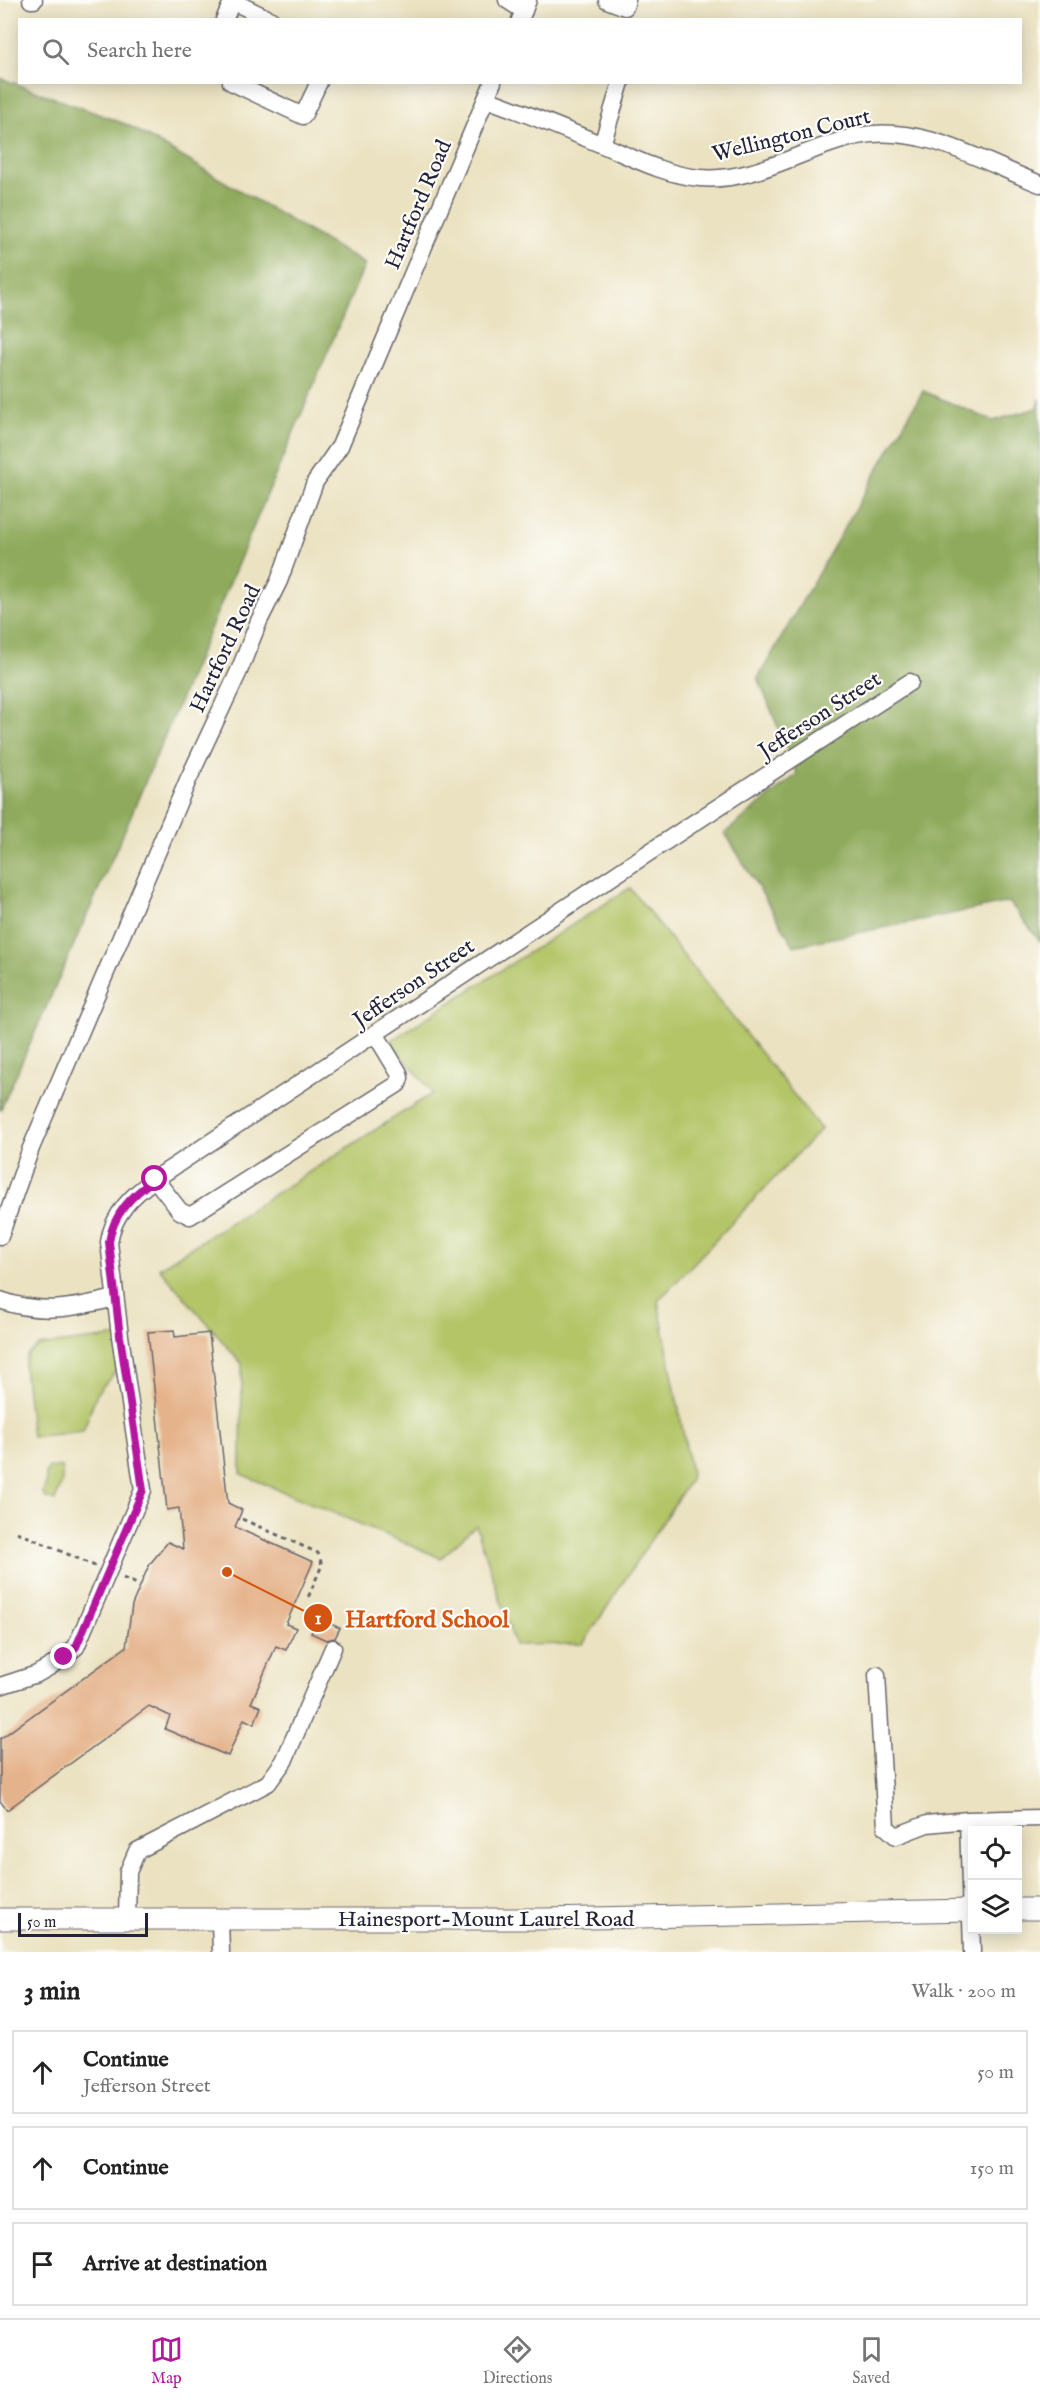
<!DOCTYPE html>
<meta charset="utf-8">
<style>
body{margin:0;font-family:"IM FELL English",serif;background:#f2f2f2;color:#222}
.controls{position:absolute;right:18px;bottom:18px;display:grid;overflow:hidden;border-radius:0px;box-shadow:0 3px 15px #0003}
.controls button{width:54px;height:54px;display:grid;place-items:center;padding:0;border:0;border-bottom:2px solid #e0e0e0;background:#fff;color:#222;font:30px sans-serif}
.scale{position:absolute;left:18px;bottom:15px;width:130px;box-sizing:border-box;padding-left:6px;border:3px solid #22223b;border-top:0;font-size:16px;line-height:21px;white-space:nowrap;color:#22223b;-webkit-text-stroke:4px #fdfcf7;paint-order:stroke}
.stop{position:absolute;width:18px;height:18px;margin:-14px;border:4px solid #b5179e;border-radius:50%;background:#fff}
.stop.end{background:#b5179e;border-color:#fff;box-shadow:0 2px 6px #0008}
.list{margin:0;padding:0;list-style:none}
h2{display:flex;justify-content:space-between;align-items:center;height:78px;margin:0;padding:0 24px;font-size:26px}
h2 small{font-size:20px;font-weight:400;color:#767676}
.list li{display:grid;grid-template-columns:39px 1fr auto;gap:18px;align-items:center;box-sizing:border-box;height:84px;margin:0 12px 12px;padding:0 12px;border:2px solid #e0e0e0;border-radius:0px}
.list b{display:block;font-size:22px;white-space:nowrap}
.list p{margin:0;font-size:20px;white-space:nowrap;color:#767676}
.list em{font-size:20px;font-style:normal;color:#767676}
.icon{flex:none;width:33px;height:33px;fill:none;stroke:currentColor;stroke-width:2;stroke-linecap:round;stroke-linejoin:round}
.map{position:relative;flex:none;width:1040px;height:1952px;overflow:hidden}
.search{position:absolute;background:#fff;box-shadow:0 3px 15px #0003;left:18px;right:18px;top:18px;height:66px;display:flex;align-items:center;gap:15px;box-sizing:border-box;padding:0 21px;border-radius:0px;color:#767676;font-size:22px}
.sheet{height:366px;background:#fff}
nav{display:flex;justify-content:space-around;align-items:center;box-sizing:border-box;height:84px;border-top:2px solid #e0e0e0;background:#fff;font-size:16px;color:#767676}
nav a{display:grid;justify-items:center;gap:3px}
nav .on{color:#b5179e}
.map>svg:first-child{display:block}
.green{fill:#b4c568;stroke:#6b7452;stroke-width:1.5}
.forest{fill:#8faa5c;stroke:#58664c;stroke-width:1.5}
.building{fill:#e5b38b}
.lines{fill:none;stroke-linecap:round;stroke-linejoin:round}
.minor-casing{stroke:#68656a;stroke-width:19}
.major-casing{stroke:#68656a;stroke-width:23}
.path{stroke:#68656a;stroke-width:3;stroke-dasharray:4.5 4.5;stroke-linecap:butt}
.minor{stroke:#fff;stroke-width:16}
.major{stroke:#fff;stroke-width:21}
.route{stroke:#b5179e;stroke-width:8}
.labels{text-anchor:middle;stroke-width:4.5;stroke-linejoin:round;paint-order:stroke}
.street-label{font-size:22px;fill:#22223b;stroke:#fdfcf7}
.leader{fill:none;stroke:#d45411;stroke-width:2}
.callout-dot{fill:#d45411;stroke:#fdfcf7;stroke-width:2}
.mark-label{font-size:18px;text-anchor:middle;font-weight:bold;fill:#fff}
.callout-label{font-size:24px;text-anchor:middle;font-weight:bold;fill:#d45411;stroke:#fdfcf7;stroke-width:4.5;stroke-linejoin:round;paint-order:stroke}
</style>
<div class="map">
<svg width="1040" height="1952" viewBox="0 0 1040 1952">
<rect width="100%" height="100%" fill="#fdfcf7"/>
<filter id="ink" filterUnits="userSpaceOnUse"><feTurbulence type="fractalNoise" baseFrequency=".0167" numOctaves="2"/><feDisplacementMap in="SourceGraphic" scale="12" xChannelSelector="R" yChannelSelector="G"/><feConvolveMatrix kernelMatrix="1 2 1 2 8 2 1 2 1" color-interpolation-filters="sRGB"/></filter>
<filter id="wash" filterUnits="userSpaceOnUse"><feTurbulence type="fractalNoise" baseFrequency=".008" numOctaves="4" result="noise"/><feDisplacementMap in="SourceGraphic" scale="24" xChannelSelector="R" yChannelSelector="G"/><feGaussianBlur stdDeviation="1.35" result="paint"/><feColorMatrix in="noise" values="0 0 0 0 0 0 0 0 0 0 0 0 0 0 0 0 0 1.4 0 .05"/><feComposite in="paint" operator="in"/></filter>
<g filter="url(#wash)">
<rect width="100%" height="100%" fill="#ebe2c1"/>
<path class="green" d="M630,888l191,241 -163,172 33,172 -1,7 -107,164 -68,1 -39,-120 -35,33 -200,-84 1,-110 -83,-96 274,-175 -43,-52z
M120,1336l4,26 -27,31 -14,38 -51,6 -8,-70 3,-12 11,-9z
M62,1467v14l-7,20 -10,-3 -2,-5 3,-10v-12l3,-3z"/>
<path class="forest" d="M0,78l128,47 237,139 -241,568 -124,279z
M923,391l70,30 44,-13 3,-10v543l-31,-39 -215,44 -69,-113 72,-59 -39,-96z"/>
<g id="blocks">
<path class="building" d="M174,1330l1,7 34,-4 19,170 14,7 -7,17 78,35 -27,62 10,4 -10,22 -10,-4 -25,57 10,4 -7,17 -10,-5 -16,37 -63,-27 5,-13 -21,-10 -142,104 -7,-9v-62l126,-92 6,-42 17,-40 19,-23 15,7 -4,-41 -12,2 -19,-178z
M317,1618l23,10 -5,10 -9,2 -15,-7z"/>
</g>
</g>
<g filter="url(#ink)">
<use href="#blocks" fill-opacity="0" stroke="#68656a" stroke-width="1.5"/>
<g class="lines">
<defs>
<path id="minor" d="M31,0h3
M507,0l17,11
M607,0l18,7 2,-7
M232,1l39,19
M224,20l9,-20
M520,20l8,-20
M231,82l72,34 16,-34
M486,99c40,14 80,31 119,47 30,13 61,29 95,32 55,5 105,-31 158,-42 63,-13 125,26 182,48
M602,145l19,-63
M155,1179l25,32 10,5 208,-132 2,-6 -1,-5 -23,-38
M0,1236l31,-88 157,-368 51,-109 20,-50 20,-40 36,-99 25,-36 153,-364
M0,1300c40,15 75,8 115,-2
M877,1675l9,152 10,9 31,-12 41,-4
M0,1686l37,-12 14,-8 25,-19 67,-157 -23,-154 -11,-94c4,-28 23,-47 46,-63l528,-349 227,-148
M220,1919l1,33
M127,1920l1,-48 9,-21 131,-68 16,-22 49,-113
M972,1952l-4,-132 72,-2"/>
<path id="major" d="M1018,1909h22
M0,1919h544l428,-9"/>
</defs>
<use href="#minor" class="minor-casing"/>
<use href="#major" class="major-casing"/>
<path class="path" d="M242,1519l76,34 4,12 -15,35
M17,1532l78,34
M123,1578l16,7"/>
<use href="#minor" class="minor"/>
<use href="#major" class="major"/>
</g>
</g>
<g class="lines" filter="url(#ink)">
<path class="route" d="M64,1657l12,-10 67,-157 -23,-154 -11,-94c4,-28 23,-47 46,-63"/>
</g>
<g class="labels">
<g class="street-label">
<text transform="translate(791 134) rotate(-14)" y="8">Wellington Court</text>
<text transform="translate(417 204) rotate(-67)" y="8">Hartford Road</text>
<text transform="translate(224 648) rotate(-65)" y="8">Hartford Road</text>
<text transform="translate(819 714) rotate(-33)" y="8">Jefferson Street</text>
<text transform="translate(413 982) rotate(-34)" y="8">Jefferson Street</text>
<text x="486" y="1926">Hainesport-Mount Laurel Road</text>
</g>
</g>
<path class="leader" d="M227 1572L318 1618"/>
<g class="callout-dot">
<circle cx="227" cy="1572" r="6"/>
<circle cx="318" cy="1618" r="15"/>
</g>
<g class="mark-label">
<text x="318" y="1624">1</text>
</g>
<g class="callout-label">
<text x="427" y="1627">Hartford School</text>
</g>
</svg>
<div class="controls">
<button><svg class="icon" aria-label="locate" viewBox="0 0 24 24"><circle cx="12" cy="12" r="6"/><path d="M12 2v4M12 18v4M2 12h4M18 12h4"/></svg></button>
<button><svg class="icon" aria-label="layers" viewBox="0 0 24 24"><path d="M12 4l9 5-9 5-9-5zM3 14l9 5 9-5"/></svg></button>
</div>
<div class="scale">50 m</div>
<div class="stop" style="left:155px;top:1179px"></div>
<div class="stop end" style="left:64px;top:1657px"></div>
<div class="search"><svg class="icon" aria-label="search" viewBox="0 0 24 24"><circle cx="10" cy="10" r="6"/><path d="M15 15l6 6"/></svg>Search here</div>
</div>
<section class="sheet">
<h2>3 min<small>Walk · 200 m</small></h2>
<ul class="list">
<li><svg class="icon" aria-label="ahead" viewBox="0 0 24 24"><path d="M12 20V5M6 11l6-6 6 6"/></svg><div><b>Continue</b><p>Jefferson Street</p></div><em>50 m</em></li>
<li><svg class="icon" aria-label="ahead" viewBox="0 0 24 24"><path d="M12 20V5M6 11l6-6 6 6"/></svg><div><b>Continue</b></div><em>150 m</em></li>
<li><svg class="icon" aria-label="arrive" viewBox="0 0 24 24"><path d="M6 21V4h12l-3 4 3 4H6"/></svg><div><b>Arrive at destination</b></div></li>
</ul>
</section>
<nav>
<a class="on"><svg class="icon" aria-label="map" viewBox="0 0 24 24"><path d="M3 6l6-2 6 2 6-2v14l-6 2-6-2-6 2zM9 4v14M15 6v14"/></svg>Map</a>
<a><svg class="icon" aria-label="directions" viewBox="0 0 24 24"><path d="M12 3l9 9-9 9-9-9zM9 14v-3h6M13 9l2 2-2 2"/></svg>Directions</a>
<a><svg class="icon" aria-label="saved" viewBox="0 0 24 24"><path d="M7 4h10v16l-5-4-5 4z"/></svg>Saved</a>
</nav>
